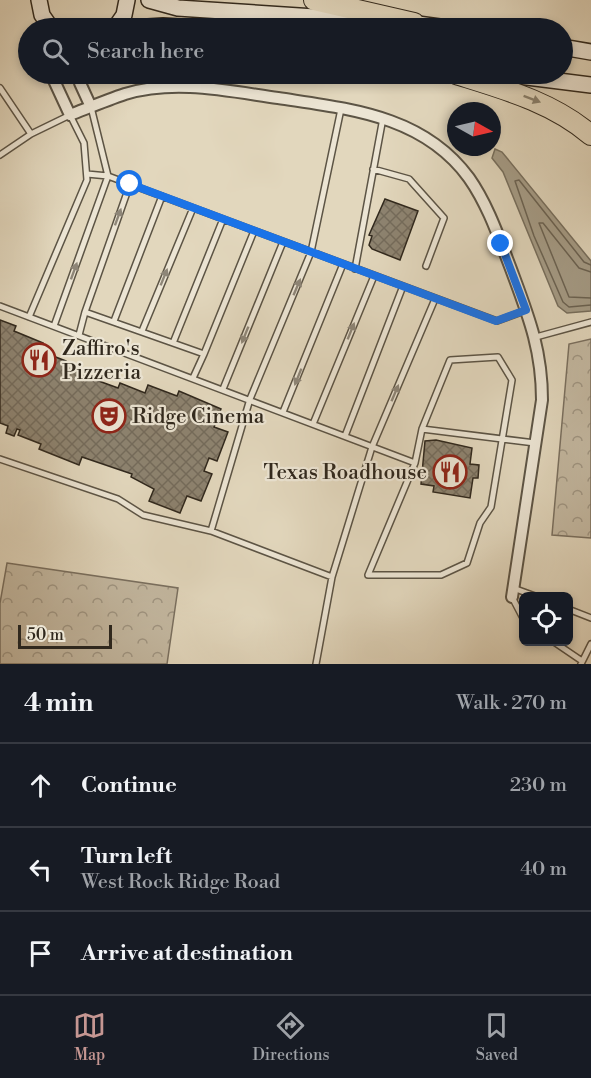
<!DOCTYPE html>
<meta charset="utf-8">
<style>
body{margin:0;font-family:"Libre Bodoni",serif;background:#20242c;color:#f1f3f6}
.controls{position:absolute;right:18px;bottom:18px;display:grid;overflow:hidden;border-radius:9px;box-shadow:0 3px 9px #0003}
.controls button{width:54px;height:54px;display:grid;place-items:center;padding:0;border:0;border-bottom:2px solid #363941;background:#171b24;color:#f1f3f6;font:30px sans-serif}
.compass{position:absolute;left:447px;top:102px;width:54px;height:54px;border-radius:50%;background:#171b24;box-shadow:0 3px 9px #0003;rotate:98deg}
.scale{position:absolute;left:18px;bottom:15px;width:94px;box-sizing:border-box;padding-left:6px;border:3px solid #30281d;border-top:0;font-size:16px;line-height:21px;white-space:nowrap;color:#30281d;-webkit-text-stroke:4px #ece5d4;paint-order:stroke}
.stop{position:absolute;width:18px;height:18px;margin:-14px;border:4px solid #1a73e8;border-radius:50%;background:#fff}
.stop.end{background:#1a73e8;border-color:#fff;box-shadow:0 2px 6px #0008}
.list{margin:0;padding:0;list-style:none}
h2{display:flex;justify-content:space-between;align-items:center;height:78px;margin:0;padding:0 24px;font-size:26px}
h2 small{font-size:20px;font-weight:400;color:#9ea1a6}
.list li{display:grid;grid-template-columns:39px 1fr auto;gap:18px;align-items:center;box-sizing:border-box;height:84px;padding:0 24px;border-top:2px solid #363941}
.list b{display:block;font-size:22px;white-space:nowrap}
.list p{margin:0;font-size:20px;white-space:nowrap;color:#9ea1a6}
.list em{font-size:20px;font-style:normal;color:#9ea1a6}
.icon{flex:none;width:33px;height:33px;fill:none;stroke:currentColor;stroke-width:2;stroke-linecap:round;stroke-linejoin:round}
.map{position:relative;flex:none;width:591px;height:664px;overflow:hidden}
.search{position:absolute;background:#171b24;box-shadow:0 3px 9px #0003;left:18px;right:18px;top:18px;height:66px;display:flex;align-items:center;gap:15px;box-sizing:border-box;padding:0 21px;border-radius:33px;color:#9ea1a6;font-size:22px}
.sheet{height:330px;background:#171b24}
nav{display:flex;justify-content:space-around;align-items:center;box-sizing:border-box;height:84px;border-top:2px solid #363941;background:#171b24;font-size:16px;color:#9ea1a6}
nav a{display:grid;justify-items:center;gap:3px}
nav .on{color:#c59692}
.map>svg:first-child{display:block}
.forest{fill:url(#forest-crowns);stroke:#7a7060;stroke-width:1.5}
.water{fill:#a59c87;stroke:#766e5d;stroke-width:1.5}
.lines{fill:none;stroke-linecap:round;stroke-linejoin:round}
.shore{stroke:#6a6252;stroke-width:1.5}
.building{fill:url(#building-cross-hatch);stroke:#30281d;stroke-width:1.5}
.lane-casing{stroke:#5c5445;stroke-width:8}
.street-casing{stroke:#5c5445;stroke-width:14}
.secondary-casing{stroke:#30281d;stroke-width:18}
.highway-casing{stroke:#30281d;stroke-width:22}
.lane{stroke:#ece5d4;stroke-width:5}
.street{stroke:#ece5d4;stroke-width:10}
.secondary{stroke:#ece5d4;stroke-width:15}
.highway{stroke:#e2d7bd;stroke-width:20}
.oneway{fill:#89806d}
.oneway2{fill:#8e8678}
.route{stroke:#1a73e8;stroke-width:8}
.labels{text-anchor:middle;stroke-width:4.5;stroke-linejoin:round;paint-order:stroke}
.poi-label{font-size:21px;fill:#30281d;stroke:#ece5d4;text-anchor:start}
</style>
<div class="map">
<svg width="591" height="664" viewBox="0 0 591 664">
<defs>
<pattern id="forest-crowns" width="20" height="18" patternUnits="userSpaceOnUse" patternTransform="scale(1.5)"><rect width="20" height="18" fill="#c4b9a2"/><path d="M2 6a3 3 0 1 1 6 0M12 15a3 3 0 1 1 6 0" fill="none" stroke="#a09683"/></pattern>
<pattern id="building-cross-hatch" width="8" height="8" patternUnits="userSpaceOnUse" patternTransform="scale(1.5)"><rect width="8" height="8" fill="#8d8370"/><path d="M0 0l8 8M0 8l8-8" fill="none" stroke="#746b5b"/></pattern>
</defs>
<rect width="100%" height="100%" fill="#e2d7bd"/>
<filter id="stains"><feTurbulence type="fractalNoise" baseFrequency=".00333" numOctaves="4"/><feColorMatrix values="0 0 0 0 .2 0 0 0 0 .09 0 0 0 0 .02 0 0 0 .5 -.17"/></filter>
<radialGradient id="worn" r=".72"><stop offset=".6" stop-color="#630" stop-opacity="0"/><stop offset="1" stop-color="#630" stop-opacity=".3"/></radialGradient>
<path class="forest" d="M591,339v199l-39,-3 17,-191z
M7,563l171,25 -11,76h-167v-61z"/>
<path class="water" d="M495,149l7,3 89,109v50l-24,2 -9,-7 -55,-134 -11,-14z"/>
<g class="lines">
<path class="shore" d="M591,265l-7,-3 -65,-82 -4,1 19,55 29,66 6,5 22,-2
M591,272l-12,-4 -36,-45h-4l30,74 22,1"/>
</g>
<path class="building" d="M385,199l33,12 -18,49 -28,-11 -3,-4 3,-9 -3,-1z
M0,320l16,6 -2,5 29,12 -3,8 26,10 -2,5 19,8 2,-5 14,5 -3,6 22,8 2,-5 25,10 3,-8 29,11 2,-5 42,18 -7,18 14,5 -11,29 -8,-3 -5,13 8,3 -11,27 -14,-5 -7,17 -31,-12 5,-12 -23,-12 1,-3 -50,-17 -3,8 -40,-16 2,-5 -23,-9 2,-5 -3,-1 -3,7 -8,-3 2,-7 -8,-3z
M436,440l36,8 -2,16 9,1 -1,13h-5l-3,20 -37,-6 1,-6 -13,-2 4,-43z"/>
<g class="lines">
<defs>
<path id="lane" d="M0,88l31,46
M0,155l31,-21 39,-19 14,28 3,37 -58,137
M373,169l36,10 35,39 -18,48
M87,174l21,2 389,145 30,-11
M355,269l28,-151
M0,306l415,157
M85,312l45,-128
M114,321l48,-125
M54,326l54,-150 -17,-69
M142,331l51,-123
M79,335l6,-23 119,42 -11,24
M536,337l55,-15
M173,343l50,-124
M204,354l50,-123
M498,357l14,23 -21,127 -11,16 -13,40 -26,12h-73l47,-112 7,-34 28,-69z
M223,389l60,-147
M283,412l60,-148
M313,424l61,-148
M422,429l113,14
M345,436l58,-150
M0,459l118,40 25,16 68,16 121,46
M211,531l39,-132 61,-147 30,-143
M513,588l22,8
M512,597l12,23
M568,609l23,9
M554,642l28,19
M316,664l16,-87 40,-130 63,-148
M581,664l10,-20"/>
<path id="street" d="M51,74l19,41c18,-7 37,-15 55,-21 50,-15 103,-3 153,4 71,11 145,17 191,80 19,27 30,60 42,91 17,46 31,80 31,131l-30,197
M81,74l-1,9 11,24"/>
<path id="secondary" d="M39,0l3,15 9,13
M149,0l29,8 198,13
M403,22l44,6
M115,28l9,-13 3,-15
M132,28l31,-2 36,2
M562,47l29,5
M503,74l88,11"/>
<path id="highway" d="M314,0l100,23
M456,74c48,15 96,28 135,61"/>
</defs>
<use href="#lane" class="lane-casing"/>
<use href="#street" class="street-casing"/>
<use href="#secondary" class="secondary-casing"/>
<use href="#highway" class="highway-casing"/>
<use href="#lane" class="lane"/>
<use href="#street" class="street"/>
<use href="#secondary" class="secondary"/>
<use href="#highway" class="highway"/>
</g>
<defs><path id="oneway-solid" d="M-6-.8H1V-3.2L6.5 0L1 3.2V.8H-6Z" transform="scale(1.5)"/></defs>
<use class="oneway" href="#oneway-solid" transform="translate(532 99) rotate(21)"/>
<g class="oneway2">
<use href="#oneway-solid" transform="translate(118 217) rotate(-70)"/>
<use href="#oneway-solid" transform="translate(74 271) rotate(-70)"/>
<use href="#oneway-solid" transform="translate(164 277) rotate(-68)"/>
<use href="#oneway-solid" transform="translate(297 287) rotate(-67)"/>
<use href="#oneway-solid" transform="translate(351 331) rotate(-68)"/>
<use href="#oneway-solid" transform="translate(245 335) rotate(112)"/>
<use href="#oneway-solid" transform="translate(298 377) rotate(112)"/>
<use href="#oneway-solid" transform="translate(395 393) rotate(-67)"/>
</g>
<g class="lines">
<path class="route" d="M130,184l366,137 30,-11 -25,-66"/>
</g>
<defs>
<symbol id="restaurant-ring" viewBox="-11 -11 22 22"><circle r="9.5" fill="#ece5d4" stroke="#8f2418" stroke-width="1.5"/><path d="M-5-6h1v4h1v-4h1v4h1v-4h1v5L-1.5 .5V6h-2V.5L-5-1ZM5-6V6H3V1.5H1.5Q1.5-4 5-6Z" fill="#8f2418"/></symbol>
<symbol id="theatre-ring" viewBox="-11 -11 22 22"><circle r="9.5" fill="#ece5d4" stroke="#8f2418" stroke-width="1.5"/><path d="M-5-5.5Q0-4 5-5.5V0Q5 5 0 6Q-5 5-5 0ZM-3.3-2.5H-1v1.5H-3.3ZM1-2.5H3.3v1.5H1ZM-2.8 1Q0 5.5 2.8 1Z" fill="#8f2418"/></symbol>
</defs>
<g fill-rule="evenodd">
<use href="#restaurant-ring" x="20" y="341" width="38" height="38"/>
<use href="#theatre-ring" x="90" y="397" width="38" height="38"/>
<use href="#restaurant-ring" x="431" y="453" width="38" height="38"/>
</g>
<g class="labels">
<g class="poi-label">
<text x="62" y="355">Zaffiro's<tspan x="62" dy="24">Pizzeria</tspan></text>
<text x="132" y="423">Ridge Cinema</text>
<text x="427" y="479" text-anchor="end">Texas Roadhouse</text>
</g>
</g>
<rect width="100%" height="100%" filter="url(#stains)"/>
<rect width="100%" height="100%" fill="url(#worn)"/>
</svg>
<div class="controls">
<button><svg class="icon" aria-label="locate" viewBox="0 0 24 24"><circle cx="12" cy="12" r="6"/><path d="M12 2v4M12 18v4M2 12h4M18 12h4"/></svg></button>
</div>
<svg class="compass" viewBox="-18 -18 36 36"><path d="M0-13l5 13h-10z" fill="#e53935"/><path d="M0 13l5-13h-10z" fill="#9ea1a6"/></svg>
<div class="scale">50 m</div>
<div class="stop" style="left:130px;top:184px"></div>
<div class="stop end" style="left:501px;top:244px"></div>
<div class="search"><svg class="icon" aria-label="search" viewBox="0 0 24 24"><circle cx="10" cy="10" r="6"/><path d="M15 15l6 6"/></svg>Search here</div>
</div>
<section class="sheet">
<h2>4 min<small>Walk · 270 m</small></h2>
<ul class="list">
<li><svg class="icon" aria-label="ahead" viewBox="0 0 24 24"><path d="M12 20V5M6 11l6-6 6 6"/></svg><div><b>Continue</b></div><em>230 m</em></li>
<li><svg class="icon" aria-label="left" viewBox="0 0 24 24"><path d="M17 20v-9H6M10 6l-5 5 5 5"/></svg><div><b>Turn left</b><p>West Rock Ridge Road</p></div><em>40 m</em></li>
<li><svg class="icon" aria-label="arrive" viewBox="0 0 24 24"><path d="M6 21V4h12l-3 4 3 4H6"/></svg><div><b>Arrive at destination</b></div></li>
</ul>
</section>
<nav>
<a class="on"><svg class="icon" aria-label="map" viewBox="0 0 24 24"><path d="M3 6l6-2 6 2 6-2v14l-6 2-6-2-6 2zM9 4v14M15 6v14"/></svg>Map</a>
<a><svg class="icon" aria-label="directions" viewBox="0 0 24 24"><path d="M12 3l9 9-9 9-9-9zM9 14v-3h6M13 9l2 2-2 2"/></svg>Directions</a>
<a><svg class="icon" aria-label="saved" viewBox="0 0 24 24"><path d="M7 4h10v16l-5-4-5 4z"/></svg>Saved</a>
</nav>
